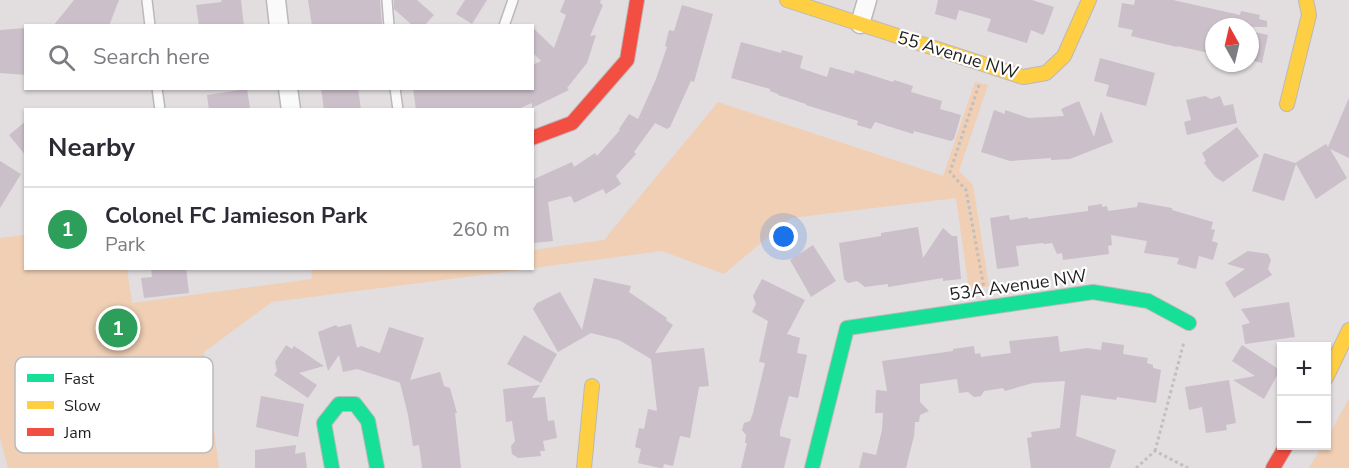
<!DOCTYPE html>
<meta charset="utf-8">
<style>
body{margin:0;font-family:"Nunito Sans",sans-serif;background:#f2f2f3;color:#2b2b33}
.controls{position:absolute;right:18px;bottom:18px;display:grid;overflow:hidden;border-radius:0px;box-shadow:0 2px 4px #0004}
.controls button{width:54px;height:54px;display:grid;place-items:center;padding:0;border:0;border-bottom:2px solid #e1e1e2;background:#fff;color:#2b2b33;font:30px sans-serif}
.compass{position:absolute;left:1205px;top:18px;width:54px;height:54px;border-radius:50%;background:#fff;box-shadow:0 2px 4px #0004;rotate:352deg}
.you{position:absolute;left:784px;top:237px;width:21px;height:21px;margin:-15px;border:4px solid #fff;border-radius:50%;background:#1a73e8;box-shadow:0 0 0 9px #1a73e833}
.badge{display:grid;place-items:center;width:39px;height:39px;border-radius:50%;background:#b45309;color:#fff;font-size:20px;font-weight:700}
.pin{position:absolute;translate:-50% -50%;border:3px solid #fff;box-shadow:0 2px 6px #0006}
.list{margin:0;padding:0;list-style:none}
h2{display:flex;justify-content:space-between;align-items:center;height:78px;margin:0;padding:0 24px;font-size:26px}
h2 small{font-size:20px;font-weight:400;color:#7c7c81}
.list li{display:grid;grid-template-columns:39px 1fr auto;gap:18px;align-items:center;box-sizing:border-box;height:84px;padding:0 24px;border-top:2px solid #e1e1e2}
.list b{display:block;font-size:22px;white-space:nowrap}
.list p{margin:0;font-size:20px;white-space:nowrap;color:#7c7c81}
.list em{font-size:20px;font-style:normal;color:#7c7c81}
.icon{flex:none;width:33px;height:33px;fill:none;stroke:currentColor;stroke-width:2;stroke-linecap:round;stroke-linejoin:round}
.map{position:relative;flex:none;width:1349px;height:468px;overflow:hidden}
.search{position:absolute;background:#fff;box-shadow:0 2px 4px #0004;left:24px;top:24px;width:510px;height:66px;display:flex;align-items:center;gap:15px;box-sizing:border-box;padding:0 21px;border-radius:0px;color:#7c7c81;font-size:22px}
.panel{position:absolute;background:#fff;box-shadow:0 2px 4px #0004;left:24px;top:108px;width:510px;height:162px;border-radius:0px}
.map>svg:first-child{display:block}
.green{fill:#f0cfb4}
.building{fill:#cbbfca}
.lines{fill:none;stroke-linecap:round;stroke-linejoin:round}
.lane-casing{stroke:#bcb8ba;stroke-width:12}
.street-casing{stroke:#bcb8ba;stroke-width:21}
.fast-casing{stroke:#bcb8ba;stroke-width:16}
.slow-casing{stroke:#bcb8ba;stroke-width:16}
.jam-casing{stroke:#bcb8ba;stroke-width:16}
.path{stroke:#c0bfbf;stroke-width:3;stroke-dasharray:3 3;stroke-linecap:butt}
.lane{stroke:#fbfafa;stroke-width:9}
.street{stroke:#fbfafa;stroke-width:18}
.fast{stroke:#16e098;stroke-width:14}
.slow{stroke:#ffcf43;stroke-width:14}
.jam{stroke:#f24e42;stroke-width:14}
.labels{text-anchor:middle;stroke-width:4.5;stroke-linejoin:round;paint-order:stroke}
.street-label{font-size:18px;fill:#201d1e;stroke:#fff}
.key{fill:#fff;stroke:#bcbbbc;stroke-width:1.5}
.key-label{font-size:16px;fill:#201d1e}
</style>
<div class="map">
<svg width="1349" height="468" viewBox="0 0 1349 468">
<rect width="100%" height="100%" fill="#e2dddf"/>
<path class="green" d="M975,82l13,3 -29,86 14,14 16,101 -20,4 -13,-92 -165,20 -67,56 -62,-23 -129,17v-18l71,-10 114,-138 225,74z
M25,235l1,33 101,1 5,34 180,-24 -1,-10h216l-255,33 -68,50 15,116h-211l-8,-30v-200z
M1349,399v69h-40l13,-22h4l1,-8z"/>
<path class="building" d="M74,0h45l-10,26h-56z
M221,0h20l3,26h-45l-3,-21 26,-3z
M308,0h72l2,24 -70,2z
M394,0h23l17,15 -10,11h-11l-19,-17z
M465,0h22l-15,24 -16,-10z
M565,0h36l-1,3 3,2 -13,31 6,-1 -9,28 -20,25 2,2 -37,18v-5l-16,7h-100l-3,-22h119v-23l9,-4 -9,-9v-25l22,21 12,-33 -6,-3z
M938,0h94l22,7 -9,25 -2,3 -12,-5 -4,13 -40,-12 4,-12 -32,-9 -3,10 -21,-6z
M1135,0h38l67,15 1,-4 19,4 -1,4 8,2v6h-53v27l-37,-8v1l-46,-11 2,-6 -15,-3 4,-24 12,2z
M682,5l31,9 -19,68 -3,-1 -21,46 -3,2 -12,-6 -21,29 2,2 -20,22 5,8 -15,10 -3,-5 -29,14 -3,-7 -23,6 5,39 -19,2 -2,-63 40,-18 2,5 21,-14 2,3 23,-26 -1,-1 10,-15 9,5 18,-40 11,-32 -2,-1 4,-16 5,1z
M26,28v47l-26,-2v-43z
M1250,31l18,4 -6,28 -12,-3z
M741,42l40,11 1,-3 21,6 -3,12 27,9 3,-10 24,7 1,-4 38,12 1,-2 19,6 -2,6 31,9 -2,8 21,6 -7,24 -3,2 -37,-10 -1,3 -38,-12 -4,7 -14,-4 1,-4 -52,-16v-1l-28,-9v-1l-8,-3v-2l-39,-11z
M1100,58l55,15 -9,33 -40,-10 3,-11 -15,-4z
M321,88h37l3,22h-37z
M247,89l3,19 -41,2 -2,-15z
M1205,96l6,3 9,-3 4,10 9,-2 4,19 -50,12 -3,-13 7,-2 -5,-20z
M1349,98v60l-19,-9 17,29 -31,21 -20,-35 -12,37 -32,-10 12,-38 31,10 31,-19 2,3z
M1079,101l15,36 7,-26 12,31 -43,17 -19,1v-2l-41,3 -29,-9 13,-42 11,4v-4l24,8 35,-2 -3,-7z
M26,121v35l-17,-21z
M1237,127l22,29 -36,26 -8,-5 -11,-14 2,-2 -4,-8z
M0,161l21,13 -21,34z
M1138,202l34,6v2l41,12 -2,7 4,1 -3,11 6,2 -5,17 -14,-4 -3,13 -19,-5 2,-6 -35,-5 3,-12 -36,-6 1,10 -4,1 1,8 -46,6 -1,-7 -5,1 -5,-11 -8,1 -1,-1 -27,3 3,20 -22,3 -7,-51 19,-3 1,5 18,-3v2l60,-8v-5l14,-2v3l5,-1 1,5 29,-4z
M918,227l5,31 20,-30 9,8h5l4,43 -18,2v-3l-55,9v-3l-23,3 -8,-6 -9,2 -4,-4 -5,-36 42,-7v-3z
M813,245l23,36 -25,16 -21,-37z
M1248,251l20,3 3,6 -3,9 4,6 -38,23 -9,-15 20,-14 -18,-5z
M179,268h7l3,25 -45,5 -3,-20 11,-1 -1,-8z
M594,278l37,8 -2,6 38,26 -1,2 7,5 -18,28 49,-5 5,38 -10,1 -9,51 -10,-2 -7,30 -9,-2 -1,4h-3l-22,-5 3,-14 -6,-2 4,-19 5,1 4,-20 9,2 -6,-52 -32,-19 -28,-7 -33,19 -25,-43 4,-6 23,-11 22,38z
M762,279l43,21 -18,34 13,4 -3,15 10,2 -9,43 -9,-2 -9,35v5l11,3 -7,29h-43l6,-25h-2l1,-8 -4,-5 2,-7 6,-2 3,-8 12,-50 -6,-1 9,-41 -16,-9 4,-8 -3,-8z
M1289,302l6,35 -50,7 -3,-19 8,-2 -9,-14z
M351,324l6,24 4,-2 19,7 9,-26 35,11 -14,42 30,-8 4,14 6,2 7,25h-2l6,55h-39l-3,-23 -6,1 -5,-31 -8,-32h1l-44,-14 -14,3 -4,-17 -11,16 -10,-39 18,-7 2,2z
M524,335l33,19 -16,29 -34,-19z
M1058,336l2,16 27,-4 14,2 1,-8 22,3 -1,9 25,4 -1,5 6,2v3l8,2 -5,33 -39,-6 -1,3 -35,-5 -5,41 40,14 -6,18h-79l-4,-30 5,-1 -1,-5 29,-4 5,-47 -32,2 -28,8 -2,-3 -19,3 -3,5 -7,1 -6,-5 -9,1 -2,-14 -37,5v18l9,9 -9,4 -1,7h-4l-1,14 -8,32h-47l4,-16 13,3 6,-25 1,-17h-8l1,-23 11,1 -5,-30 71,-10v-2l21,-3 1,8 5,-1 1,4 30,-4 -2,-12z
M286,345l6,4 2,-3 30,20 -25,7 18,12 -9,13 -34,-23 3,-4 -2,-9z
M1242,345l38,25 -16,29 -31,-19 22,-4 -23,-15z
M1229,380l7,43 -10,2 1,5 -21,3 -4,-26 -13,3 -4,-23z
M540,385l-8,13 13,-1 3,24 6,-1 3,18 -14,3 2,10h-5l1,5 -23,2 -6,-4 -1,-8 4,-5 -3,-20 -6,1 -3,-33z
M261,396l43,8 -6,33 -42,-10z
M296,445l-1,9 10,-2 2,16h-52v-18z"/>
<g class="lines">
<defs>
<path id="lane" d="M147,0l3,26
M387,0l2,26
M504,26l9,-26
M157,88l3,22
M395,88l3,22"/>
<path id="street" d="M276,0l3,26
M860,24l7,-24
M288,88l3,22"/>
<path id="fast" d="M332,468l-8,-45 15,-19h16l13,17 9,47
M812,468l35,-140 246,-36 55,9 41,22"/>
<path id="slow" d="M787,0l236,77 23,-4 18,-17 25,-56
M1287,104l22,-89 -3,-15
M1326,378l23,-48
M584,468l8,-82"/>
<path id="jam" d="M532,138l40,-15 55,-63 10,-60
M1273,468l13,-22"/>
</defs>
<use href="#lane" class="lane-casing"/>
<use href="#street" class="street-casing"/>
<use href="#fast" class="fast-casing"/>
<use href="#slow" class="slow-casing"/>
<use href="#jam" class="jam-casing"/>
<path class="path" d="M979,85l-29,87 16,18 18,98
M1155,451l29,-109
M1136,468l19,-17 33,17"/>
<use href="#lane" class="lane"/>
<use href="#street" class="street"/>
<use href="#fast" class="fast"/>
<use href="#slow" class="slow"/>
<use href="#jam" class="jam"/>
</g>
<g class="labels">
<g class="street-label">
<text transform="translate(958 55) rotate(17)" y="6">55 Avenue NW</text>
<text transform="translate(1018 285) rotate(-8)" y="6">53A Avenue NW</text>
</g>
</g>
<rect x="15" y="357" width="198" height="96" rx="9" class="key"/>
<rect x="27" y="374" width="27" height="8" fill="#16e098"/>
<rect x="27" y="401" width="27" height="8" fill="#ffcf43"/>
<rect x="27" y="428" width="27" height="8" fill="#f24e42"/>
<g class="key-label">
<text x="64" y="384">Fast</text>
<text x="64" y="411">Slow</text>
<text x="64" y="438">Jam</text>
</g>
</svg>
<div class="controls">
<button>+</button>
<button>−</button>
</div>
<svg class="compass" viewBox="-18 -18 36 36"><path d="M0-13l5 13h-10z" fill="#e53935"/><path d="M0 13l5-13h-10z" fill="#7c7c81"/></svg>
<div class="you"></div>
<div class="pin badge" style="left:118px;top:328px;background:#2e9e5b">1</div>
<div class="search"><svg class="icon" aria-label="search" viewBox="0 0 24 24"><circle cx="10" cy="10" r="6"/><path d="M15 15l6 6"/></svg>Search here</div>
<section class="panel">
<h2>Nearby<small></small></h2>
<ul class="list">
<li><span class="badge" style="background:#2e9e5b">1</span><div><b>Colonel FC Jamieson Park</b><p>Park</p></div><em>260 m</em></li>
</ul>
</section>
</div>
